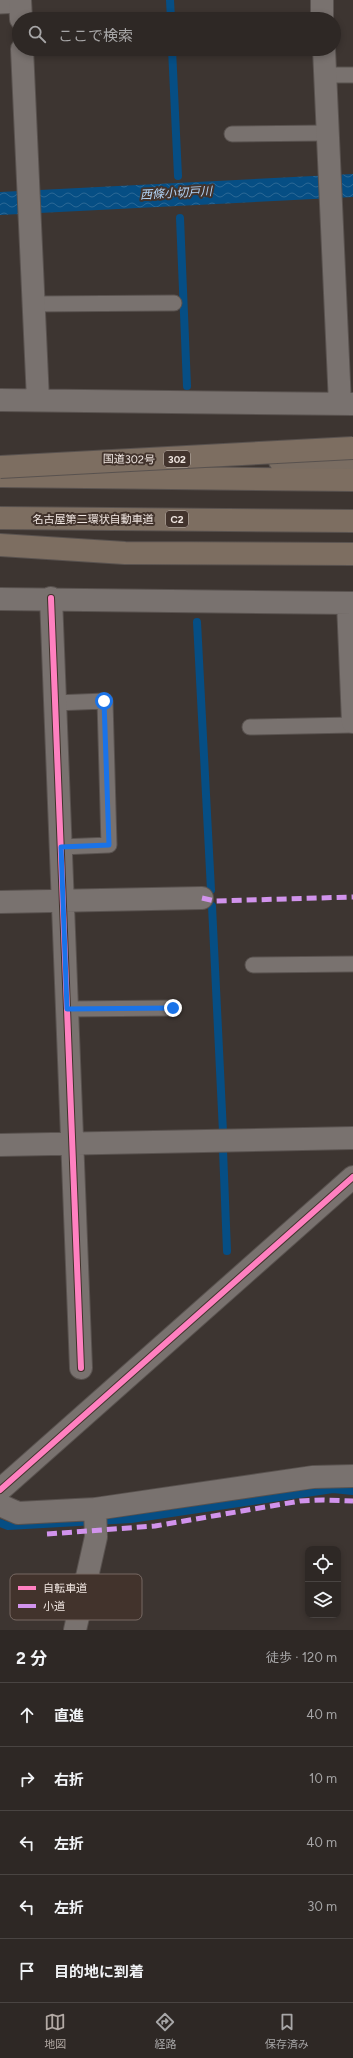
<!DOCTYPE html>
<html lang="ja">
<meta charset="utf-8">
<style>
body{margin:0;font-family:Figtree,"Noto Sans JP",sans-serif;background:#36302d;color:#f1f3f6}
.controls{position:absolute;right:12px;bottom:12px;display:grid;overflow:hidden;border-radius:8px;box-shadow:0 2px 6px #0003}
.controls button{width:36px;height:36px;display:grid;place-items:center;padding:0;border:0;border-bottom:1px solid #494442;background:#2e2825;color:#f1f3f6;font:20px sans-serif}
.stop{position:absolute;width:12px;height:12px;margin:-9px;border:3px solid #1a73e8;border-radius:50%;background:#fff}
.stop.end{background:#1a73e8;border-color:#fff;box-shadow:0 1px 4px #0008}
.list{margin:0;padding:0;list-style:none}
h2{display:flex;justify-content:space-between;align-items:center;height:52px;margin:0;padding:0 16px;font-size:17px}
h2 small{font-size:13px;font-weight:400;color:#a7a6a7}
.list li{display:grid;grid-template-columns:26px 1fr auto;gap:12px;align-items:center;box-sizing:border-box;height:64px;padding:0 16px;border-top:1px solid #494442}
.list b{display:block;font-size:15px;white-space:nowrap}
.list em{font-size:13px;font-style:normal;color:#a7a6a7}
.icon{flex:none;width:22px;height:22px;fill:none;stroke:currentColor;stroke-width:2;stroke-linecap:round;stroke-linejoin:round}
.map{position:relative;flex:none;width:353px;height:1630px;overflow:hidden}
.search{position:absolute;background:#2e2825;box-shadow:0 2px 6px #0003;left:12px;right:12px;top:12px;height:44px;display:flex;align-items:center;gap:10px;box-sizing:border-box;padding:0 14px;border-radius:22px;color:#a7a6a7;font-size:15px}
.sheet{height:372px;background:#2e2825}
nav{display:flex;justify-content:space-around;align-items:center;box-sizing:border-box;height:56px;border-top:1px solid #494442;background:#2e2825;font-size:11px;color:#a7a6a7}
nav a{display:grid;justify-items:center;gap:2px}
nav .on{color:#b2a9a4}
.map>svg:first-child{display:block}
.water{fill:url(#water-waves)}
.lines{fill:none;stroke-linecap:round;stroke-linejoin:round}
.stream{stroke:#064e84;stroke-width:8}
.service-casing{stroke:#59524f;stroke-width:17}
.minor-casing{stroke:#59524f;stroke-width:24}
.trunk-casing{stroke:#59524f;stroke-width:24}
.motorway-casing{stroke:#59524f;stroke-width:24}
.service{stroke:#79726f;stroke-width:15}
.minor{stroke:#79726f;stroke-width:22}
.trunk{stroke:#7a6d62;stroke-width:22}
.motorway{stroke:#7d6e61;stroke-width:22}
.motorway-bridge-casing{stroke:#59524f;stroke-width:24;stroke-linecap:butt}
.motorway-bridge{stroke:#7d6e61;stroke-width:22}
.quiet{stroke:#d193ec;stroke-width:5;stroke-dasharray:10 5;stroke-linecap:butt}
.cycleway-casing{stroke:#42332c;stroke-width:8}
.cycleway{stroke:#ff80c0;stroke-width:6}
.route{stroke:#1a73e8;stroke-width:5}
.labels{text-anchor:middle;stroke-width:4;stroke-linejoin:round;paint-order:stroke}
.shield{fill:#42332c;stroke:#bcb1ab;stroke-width:1}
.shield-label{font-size:10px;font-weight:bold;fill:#f1e7e2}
.street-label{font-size:11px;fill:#f1e7e2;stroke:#42332c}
.water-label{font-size:12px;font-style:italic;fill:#b1d2f4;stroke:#42332c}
.key{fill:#42332c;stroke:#776963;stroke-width:1}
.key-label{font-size:11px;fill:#f1e7e2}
</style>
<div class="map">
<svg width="353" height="1630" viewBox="0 0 353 1630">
<defs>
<pattern id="water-waves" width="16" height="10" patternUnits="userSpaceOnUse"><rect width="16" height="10" fill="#064e84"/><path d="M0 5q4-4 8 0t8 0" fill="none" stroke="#2b6895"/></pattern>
</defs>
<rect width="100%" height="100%" fill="#3d3531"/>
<path class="water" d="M353,174v23l-353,18v-23z"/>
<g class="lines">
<path class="stream" d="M170,0l1,19
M172,49l6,127
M180,218l7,168
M197,622l14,268
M212,906l11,226
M223,1150l4,101
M0,1523l8,3 123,-7 202,-30 20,2"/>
<defs>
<path id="service" d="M0,6l21,-1
M325,75h28
M232,134l96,-1
M33,304l141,-1
M55,703l50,-2 4,144 -48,2
M250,727l103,-2
M253,965l100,-1
M67,1009l106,-1"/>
<path id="minor" d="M20,0l1,19
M322,0v19
M22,49l16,351
M324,49l16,355
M0,400l353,4
M51,598l30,770
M0,599l353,4
M348,603l5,119
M0,902l202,-4
M0,1145l353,-7
M0,1490l353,-313
M0,1505l18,8 77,-4 218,-32 40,-1
M75,1630l21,-93 -1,-28"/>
<path id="trunk" d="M280,461l73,1"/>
<path id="motorway" d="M0,476l353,4
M0,518l353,3
M0,545l125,8 228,1"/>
</defs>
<use href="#service" class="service-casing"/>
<use href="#minor" class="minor-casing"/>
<use href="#trunk" class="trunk-casing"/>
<use href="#motorway" class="motorway-casing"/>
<use href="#service" class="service"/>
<use href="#minor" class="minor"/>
<use href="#trunk" class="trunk"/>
<use href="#motorway" class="motorway"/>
<defs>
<path id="motorway-bridge" d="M0,467l353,-19"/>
</defs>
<use href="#motorway-bridge" class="motorway-bridge-casing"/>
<use href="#motorway-bridge" class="motorway-bridge"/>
<path class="quiet" d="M202,898l13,3 138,-4
M47,1534l108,-8 145,-25 23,-1 30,1"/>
<defs>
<path id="cycleway" d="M51,598l30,770
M0,1490l353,-313"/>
</defs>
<use href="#cycleway" class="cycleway-casing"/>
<use href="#cycleway" class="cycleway"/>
</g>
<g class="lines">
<path class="route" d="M104,701l5,144 -48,2 6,162 106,-1"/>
</g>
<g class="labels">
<g class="shield">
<rect x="164" y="451" width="26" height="16" rx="3"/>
<rect x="166" y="511" width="22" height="16" rx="3"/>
</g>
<g class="shield-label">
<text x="177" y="463">302</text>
<text x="177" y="523">C2</text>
</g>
<g class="street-label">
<text transform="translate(129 459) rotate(1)" y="4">国道302号</text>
<text x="93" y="523">名古屋第二環状自動車道</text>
</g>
<g class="water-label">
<text transform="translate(176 193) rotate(-3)" y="4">西條小切戸川</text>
</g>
</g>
<rect x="10" y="1574" width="132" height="46" rx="6" class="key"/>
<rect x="18" y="1586" width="18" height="4" fill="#ff80c0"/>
<rect x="18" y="1604" width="18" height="4" fill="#d193ec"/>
<g class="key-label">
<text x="43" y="1592">自転車道</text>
<text x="43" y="1610">小道</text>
</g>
</svg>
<div class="controls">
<button><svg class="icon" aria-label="locate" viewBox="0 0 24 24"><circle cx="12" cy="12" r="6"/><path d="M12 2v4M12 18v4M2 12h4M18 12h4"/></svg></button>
<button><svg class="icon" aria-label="layers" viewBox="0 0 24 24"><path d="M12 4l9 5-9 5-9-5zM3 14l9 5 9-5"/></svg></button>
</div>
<div class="stop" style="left:104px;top:701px"></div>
<div class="stop end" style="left:173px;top:1008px"></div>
<div class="search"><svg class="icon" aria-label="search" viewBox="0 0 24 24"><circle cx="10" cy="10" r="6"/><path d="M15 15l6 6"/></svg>ここで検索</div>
</div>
<section class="sheet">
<h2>2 分<small>徒歩 · 120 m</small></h2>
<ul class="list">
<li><svg class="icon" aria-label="ahead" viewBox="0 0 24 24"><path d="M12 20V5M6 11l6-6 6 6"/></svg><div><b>直進</b></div><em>40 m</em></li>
<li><svg class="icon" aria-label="right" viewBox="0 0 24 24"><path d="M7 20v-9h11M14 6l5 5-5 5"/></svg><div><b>右折</b></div><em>10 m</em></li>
<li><svg class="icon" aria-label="left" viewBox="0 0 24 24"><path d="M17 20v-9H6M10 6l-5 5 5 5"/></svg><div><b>左折</b></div><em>40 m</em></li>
<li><svg class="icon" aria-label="left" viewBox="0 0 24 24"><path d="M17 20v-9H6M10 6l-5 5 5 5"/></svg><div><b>左折</b></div><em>30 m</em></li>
<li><svg class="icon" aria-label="arrive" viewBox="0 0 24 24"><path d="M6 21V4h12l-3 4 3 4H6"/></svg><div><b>目的地に到着</b></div></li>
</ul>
</section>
<nav>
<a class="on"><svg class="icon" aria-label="map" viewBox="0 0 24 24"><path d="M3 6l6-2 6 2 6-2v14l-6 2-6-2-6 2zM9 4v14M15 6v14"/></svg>地図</a>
<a><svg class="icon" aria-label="directions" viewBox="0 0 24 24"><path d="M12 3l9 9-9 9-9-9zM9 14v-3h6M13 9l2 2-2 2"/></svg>経路</a>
<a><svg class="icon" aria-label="saved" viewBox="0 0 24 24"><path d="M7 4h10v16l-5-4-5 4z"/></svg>保存済み</a>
</nav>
